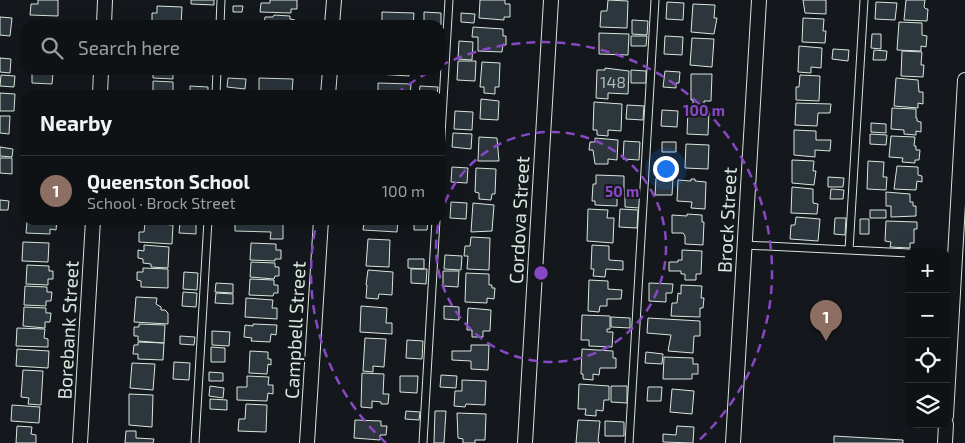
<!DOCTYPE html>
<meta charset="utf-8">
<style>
body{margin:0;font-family:"Exo 2",sans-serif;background:#181b1e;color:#f1f3f6}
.controls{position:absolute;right:15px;bottom:15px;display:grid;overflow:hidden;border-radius:10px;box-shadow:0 5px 20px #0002}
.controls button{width:45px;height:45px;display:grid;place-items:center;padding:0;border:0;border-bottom:1px solid #2f3234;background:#0f1215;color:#f1f3f6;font:25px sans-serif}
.you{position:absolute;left:665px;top:168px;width:18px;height:18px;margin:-12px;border:4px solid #fff;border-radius:50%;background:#1a73e8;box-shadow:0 0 0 8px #1a73e833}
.badge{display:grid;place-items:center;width:32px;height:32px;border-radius:50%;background:#d93025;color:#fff;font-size:16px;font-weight:700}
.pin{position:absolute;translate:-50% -41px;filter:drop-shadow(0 1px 2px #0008)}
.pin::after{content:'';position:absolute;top:26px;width:18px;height:15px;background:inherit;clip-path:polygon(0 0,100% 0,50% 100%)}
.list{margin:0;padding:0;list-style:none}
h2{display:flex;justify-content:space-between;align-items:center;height:65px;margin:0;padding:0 20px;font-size:21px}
h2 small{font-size:16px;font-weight:400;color:#9b9ea0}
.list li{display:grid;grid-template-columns:32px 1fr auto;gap:15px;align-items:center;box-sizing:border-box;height:70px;padding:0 20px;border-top:1px solid #2f3234}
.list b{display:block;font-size:19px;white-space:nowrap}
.list p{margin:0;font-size:16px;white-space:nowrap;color:#9b9ea0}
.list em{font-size:16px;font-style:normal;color:#9b9ea0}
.icon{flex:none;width:28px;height:28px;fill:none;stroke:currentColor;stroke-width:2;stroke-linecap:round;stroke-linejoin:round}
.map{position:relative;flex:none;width:965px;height:443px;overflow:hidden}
.search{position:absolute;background:#0f1215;box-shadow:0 5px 20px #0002;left:20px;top:20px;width:425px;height:55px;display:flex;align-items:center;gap:12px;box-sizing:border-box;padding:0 18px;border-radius:15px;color:#9b9ea0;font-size:19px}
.panel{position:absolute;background:#0f1215;box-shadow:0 5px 20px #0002;left:20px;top:90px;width:425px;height:135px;border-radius:15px}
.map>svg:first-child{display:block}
.building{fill:#2c363c;stroke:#d8e6dc}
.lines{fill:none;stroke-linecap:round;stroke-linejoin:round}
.service-casing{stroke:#d8e6dc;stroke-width:9}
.minor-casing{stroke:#d8e6dc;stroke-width:16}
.service{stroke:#14181c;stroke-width:7}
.minor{stroke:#14181c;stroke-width:14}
.ring{fill:none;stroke:#8948c3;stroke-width:2.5;stroke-dasharray:9 6}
.labels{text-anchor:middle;stroke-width:4;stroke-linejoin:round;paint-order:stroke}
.number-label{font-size:16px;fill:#adbab4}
.street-label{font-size:19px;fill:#d8e6dc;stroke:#14181c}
.centre{fill:#8948c3;stroke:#14181c;stroke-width:2.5}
.ring-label{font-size:15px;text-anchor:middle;font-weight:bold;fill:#8948c3;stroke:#14181c;stroke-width:4;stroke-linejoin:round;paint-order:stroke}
</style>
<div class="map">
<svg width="965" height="443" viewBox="0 0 965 443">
<rect width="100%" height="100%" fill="#14181c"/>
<path class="building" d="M38,0h20v16l-28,-1 1,-11h7z
M191,0h23v5l-23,-1z
M270,0h27v9h-6v4l-31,-1 1,-9h9z
M480,0h25v4h5v13h-6v3l-25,-2z
M608,0l20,1 -1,27 -27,-1 1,-16h6z
M803,0h23v14l-21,-1z
M906,0h19l-1,7 2,2h2l-1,12 -23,-1z
M667,2l17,1 -1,17 -17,-1z
M876,2l21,1 -2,17 -20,-1z
M693,4l22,1 -1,13h3l-3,16 -23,-2z
M157,6l25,1 -1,18 -29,-1v-11h5z
M233,6h10l-1,6h-9z
M382,12l32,1 -1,12h-31z
M424,12l17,1v12l-17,-1z
M461,13l14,1 -1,9 -13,-1z
M274,15l16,1v3l5,1v5l-31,-1 1,-7h8z
M0,17l12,1 -2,18 -10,-1z
M803,18l21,1 -1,12h3l-1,12 -23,-1z
M632,20l16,1 -1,14 -15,-1z
M899,22l23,1v12l5,1 -1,11 -5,-1v5l-24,-1z
M473,27l30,2v7h3v9l-3,-1 -1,8 -24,-1v-14h-6z
M599,33l30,1 -1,21 -29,-1z
M872,34h9v15l-10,-1z
M631,36h16l-1,10h-15z
M665,36l18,1 -1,18 -18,-1z
M692,38l22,1 -2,28 -22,-2z
M459,41l14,1 -1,18 -14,-1z
M799,46l23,2 -1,20 -10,-1v6l-13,-1z
M833,49l16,1 -1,11 -16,-2z
M874,50l13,1 -1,9h-13z
M902,51l20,1 -1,13h3l-1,12 -22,-1z
M0,58l11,1 -1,14 -10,-1z
M458,61h18l-1,20 -18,-1z
M482,62l18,1 -1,24h-4v7l-11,-1v-6h-4z
M605,68l24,3 -1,23 -20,-1v6l-12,-1 1,-28h8z
M32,70h24v3h-3l-1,11 -20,-1z
M148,70h25v9l-20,-1v-8z
M259,70h27v4l-27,-1z
M377,70h35h-3v6l-32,-2z
M631,70l15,1v12h-15z
M665,71l15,1 -1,11h-3v5l-13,-1z
M691,74h21l-1,27h-7v6l-11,-1v-6h-2z
M1,75l14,1 -1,11 -14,-1z
M800,75l20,1 -1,25 -23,-1v-13h3z
M228,78l18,1 -1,10 -18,-2z
M259,78l34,1 -1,13 -6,-1v4h-27z
M896,78l22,2 1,12h4v12l-5,-1v5l-24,-2z
M153,81l20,1v13h-25v-3h5z
M378,83l33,1 -1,11h-32z
M190,86l18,1v8h-18z
M420,86l18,1 -1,8h-18z
M37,91h19v4h-19z
M0,93l15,1 -1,17h-14z
M481,99l18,2 -1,19 -18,-1z
M594,102l28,2 -1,27 -13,-1v6l-11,-1v-5h-4z
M796,103l35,1 -1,9h-12l-1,13 -22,-1z
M627,105l17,1 -1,14 -17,-1z
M892,108l24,1v9h1v3l4,1v10l-5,-1v4l-12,-1v-4l-13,-1z
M662,110l16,1 -1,16 -16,-1z
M688,110l21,1 -1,24 -21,-1z
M455,111l18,1 -1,18 -18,-1z
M0,116h10l-1,18 -9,-1z
M871,123l15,1v9l-15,-1z
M794,130l22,1v9h15l-1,11 -15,-1v7l-21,-2z
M453,133l19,1 -1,15 -19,-2z
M870,134l17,1 -1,10 -16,-1z
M891,136l24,1 -1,9h2v4h4l-1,10h-4v3l-13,-1 1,-4 -14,-1z
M479,137l18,1 2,23h-21z
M595,138l23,2 -1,20 -9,-1v5h-13l-2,-14h-4l1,-8h5z
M624,141l16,1 -1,18 -16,-1z
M662,142h14v10h-14z
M686,144l23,1 -1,24 -23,-1z
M0,147l13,2 -1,8 -12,-1z
M0,158h12v16l-12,-1z
M792,160l22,1 -1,10h3l-2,14 -22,-2z
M868,161l16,1 -1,15h4l-1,13 -19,-1z
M897,166l21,1v8l4,1v6l-5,-1 -1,9 -22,-1z
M452,167l16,1 -1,15 -16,-1z
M476,168l20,1 -1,25h-3l-1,6 -12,-1v-6l-4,-1z
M596,175l28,1v15h-7v15l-22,-1v-4h-3l1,-17h3z
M828,177l16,1 -1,9h-15z
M656,178h17l-1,17h-17z
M691,179h4v2l11,1 -1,27 -14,-1 1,-6 -15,-1 1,-21 13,1z
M792,187l21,2v14l5,1 -1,10 -26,-1z
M831,189l13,1 -1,9h-13z
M625,191l15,1 -1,16 -14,-1z
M886,192l24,2v8h3v4h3v10l-25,1v-11h-5z
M0,200l9,1 -1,9h-8z
M451,202l16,1 -1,16 -16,-1z
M473,203l21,2 -2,26 -21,1z
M588,209l20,1 -1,8h7l-1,25 -26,-2z
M620,209l18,1 -1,18 -18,-1z
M870,210h16v8h-16z
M687,214l15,1v7h2l-1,23 -18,-1v-8l-2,-3h-11v-18l15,1z
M796,217l24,2 -2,22 -28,-2 1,-14h4z
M835,218h11l-1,17 -11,-1z
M860,219h9v15h-9z
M31,220h26l-1,10 -6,-1v5l-24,-1 1,-11h4z
M235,220h48v19h-13l1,-7 -36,-1z
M367,220h31l-1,12 -34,-2 1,-7z
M414,220l14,1 -1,9h-13z
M886,221l31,1v7h-3v14h-4v5l-20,-1 1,-5 -6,-1z
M157,222h2v2l14,1 -1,19 -33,-2v-10h5l1,-9 12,1z
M180,222l16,1v11l-17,-1z
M471,237l19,1 -1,32 -22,-1 1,-13h-4l1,-10h5z
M368,239l22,1 -1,27 -23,-1z
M23,242l26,1 -1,19 -26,-1z
M251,243l25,1v6h5v9h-6v2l-25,-1z
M144,245l25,2 -1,21 -17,-1v-3l-8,-1v-4l-5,-1v-8l6,1z
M592,245l17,1v14l14,1v9l-17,-1 -1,8 -12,-1 1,-7h-3z
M682,250l20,1 -1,23h-5v6h-11v-6h-4v-3h-12v-9h9v-2h4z
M445,255l17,1 -1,14 -17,-1z
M408,259h16v10l-16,-1z
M251,262l24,1v4h4v9h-4l-1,3 -24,-2z
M27,265l22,1v5h4v8h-5v6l-22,-1z
M143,268l25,1v19l-27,-1v-6l-4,-1v-8h6z
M411,269h16l-1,15 -15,-1z
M368,270l25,2 -1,23 -13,-1 -1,5 -12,-1 1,-13h-1z
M443,271h16l-1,16 -15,-1z
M184,272l14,1 -1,17 -14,-1z
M466,273l23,1v11h3v3h3l-1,11 -7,-1v5l-22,-1z
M250,279l24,1v5h4v8h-4l-1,3 -24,-1z
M589,280l19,1v8l14,1 -1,9h-14v7h-7l-1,6 -11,-1z
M216,283l17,1v9l-18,-1z
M649,283l24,1 -1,9h-6v9l-17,-1z
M681,285l21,1 -1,12h3l-1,10h-3v9l-29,-1 1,-13h5l1,-10 3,1z
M25,286l22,1v5h5l-1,9h-5v5l-22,-1z
M183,292l14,1 -1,14 -14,-1z
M216,293l17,1v10l-18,-1z
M136,297l21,1 -1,6 5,3v3h4l3,3v11l-34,-2z
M246,298l27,2 -1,8h5v11l-32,-2z
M361,306l26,2 -1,15h6v11l-32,-2z
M444,306l15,1v13l-15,-1z
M24,307l22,1v5h5l-1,9h-5v6l-22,-2z
M468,308l23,2 -1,21h-7v6h-11v-7h-5z
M582,315l28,1v13h-3v3h6l-1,15 -23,-1v-6h-8z
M611,317l19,1v10l-19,-1z
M648,318l52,3v15h-6l-1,17 -25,-2 3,-16 -24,-2z
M139,324l26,1 -1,18 -26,-2v-5h-4v-9h5z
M253,324l24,1 -1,10 -5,-1 -1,8 -19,-1 1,-3 -8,-1 1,-12 8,1z
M17,328l28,1 -1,9 4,1v8l-32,-1z
M212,331l18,1 -1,14 -17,-1z
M180,336l15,1 -1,8 -14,-1z
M365,338l21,1 -2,28 -11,-1v6l-10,-1z
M407,340l16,1 -1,18 -16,-1z
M138,342l26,1 -1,17 -25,-1v-5h-5l1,-9h4z
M471,345h18l-1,25 -17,-1v-8l-19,-1v-9h19z
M211,347l14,1v14h-14z
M17,349l32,2 -1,17 -32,-2z
M582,349l31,2v7h3v10h-16l-1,7 -6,-1v6l-10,-1v-5h-2z
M250,351l18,1v7h3v6l-3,-1 -1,10 -18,-1z
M646,352l17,2 -1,10 -17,-1z
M664,357l29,1v6h5v10h-6v5h-29z
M174,362l16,1 -1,17 -16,-1z
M132,363l23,1 -2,26 -23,-2z
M23,370l20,1 -2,34 -13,-1 1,-6 -8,-1z
M209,372l14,1v8h-14z
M362,373l22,1 -1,20h6l-1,10h-7v-2l-9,-1v7l-11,-1z
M441,375l16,1 -1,12 -16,-1z
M247,376l22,1 -1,8h5v9l-5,-1 -1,8 -30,-1v-13h10z
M400,376h18l-1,17 -17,-1z
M462,380l24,1 -1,24 -19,-1 -1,3 -11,-1 1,-15h7z
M579,384l30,2v14h-5l-1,11 -7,-1v6l-11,-1 1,-6h-8z
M210,386l14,2 -1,10 -14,-2z
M611,386h16v17l-16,-1z
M648,387h14l-1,14h-14z
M672,389l22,2 -2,23 -22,-2z
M129,394l24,1 -1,32 -23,-2z
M210,399l17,1v10l-17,-1z
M246,404l21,1 -1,27 -28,-1 1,-12h6z
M12,405l28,2 -1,16 -28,-2z
M406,411l14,1 -1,8 -14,-1z
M435,411h11l-2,32h-10z
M457,413l29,1 -1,26h-10v3h-12v-4l-5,-1z
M355,420l26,1v5h6l-1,9h-6v5l-26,-2z
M578,420l22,1 -2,20 2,2h-24z
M605,421l19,1v14h-19z
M17,426l15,1 -1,7 5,1v8h-20z
M677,426l17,1 -1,16 -30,-1v-8l13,1z
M126,431h10v7l18,1 -1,4h-28z
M834,436l69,4v3h-69z"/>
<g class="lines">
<defs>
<path id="service" d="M220,25l1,-25
M216,95l1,-25
M440,151l9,-151
M745,245l164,8
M849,250l15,-250
M195,443l13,-223
M423,443l13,-223
M629,443l26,-443"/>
<path id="minor" d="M104,25l1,-25
M332,25l2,-25
M100,95l1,-25
M328,95l2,-25
M946,416l19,-336
M80,443l13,-223
M307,443l14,-223
M525,443l26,-443
M733,443l26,-443
M945,443l1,-19"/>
</defs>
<use href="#service" class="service-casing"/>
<use href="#minor" class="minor-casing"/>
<use href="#service" class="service"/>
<use href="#minor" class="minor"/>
</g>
<g class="ring">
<path d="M440 217A115 115 0 1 1 439 221"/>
<path d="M386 443A230 230 0 0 1 317 221M396 94A230 230 0 0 1 431 71M440 66A230 230 0 0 1 696 443"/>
</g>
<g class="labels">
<g class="number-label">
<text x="613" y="88">148</text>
</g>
<g class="street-label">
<text transform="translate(519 220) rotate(-87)" y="7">Cordova Street</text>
<text transform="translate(727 220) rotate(-87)" y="7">Brock Street</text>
<text transform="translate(68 330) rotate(-87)" y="7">Borebank Street</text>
<text transform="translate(295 330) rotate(-87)" y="7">Campbell Street</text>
</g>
</g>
<circle cx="541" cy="273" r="8" class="centre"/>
<g class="ring-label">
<text x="704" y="116">100 m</text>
<text x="622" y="197">50 m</text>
</g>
</svg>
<div class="controls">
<button>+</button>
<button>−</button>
<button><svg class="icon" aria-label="locate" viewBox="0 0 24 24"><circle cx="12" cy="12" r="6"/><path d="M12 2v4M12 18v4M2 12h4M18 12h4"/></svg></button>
<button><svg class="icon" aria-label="layers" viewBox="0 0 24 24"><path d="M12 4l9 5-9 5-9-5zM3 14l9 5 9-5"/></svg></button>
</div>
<div class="you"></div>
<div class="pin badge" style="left:826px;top:341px;background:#8d6e63">1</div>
<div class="search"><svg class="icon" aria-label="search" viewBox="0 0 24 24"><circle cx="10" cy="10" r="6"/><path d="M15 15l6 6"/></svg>Search here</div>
<section class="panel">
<h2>Nearby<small></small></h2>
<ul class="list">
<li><span class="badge" style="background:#8d6e63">1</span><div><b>Queenston School</b><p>School · Brock Street</p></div><em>100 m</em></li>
</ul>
</section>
</div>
